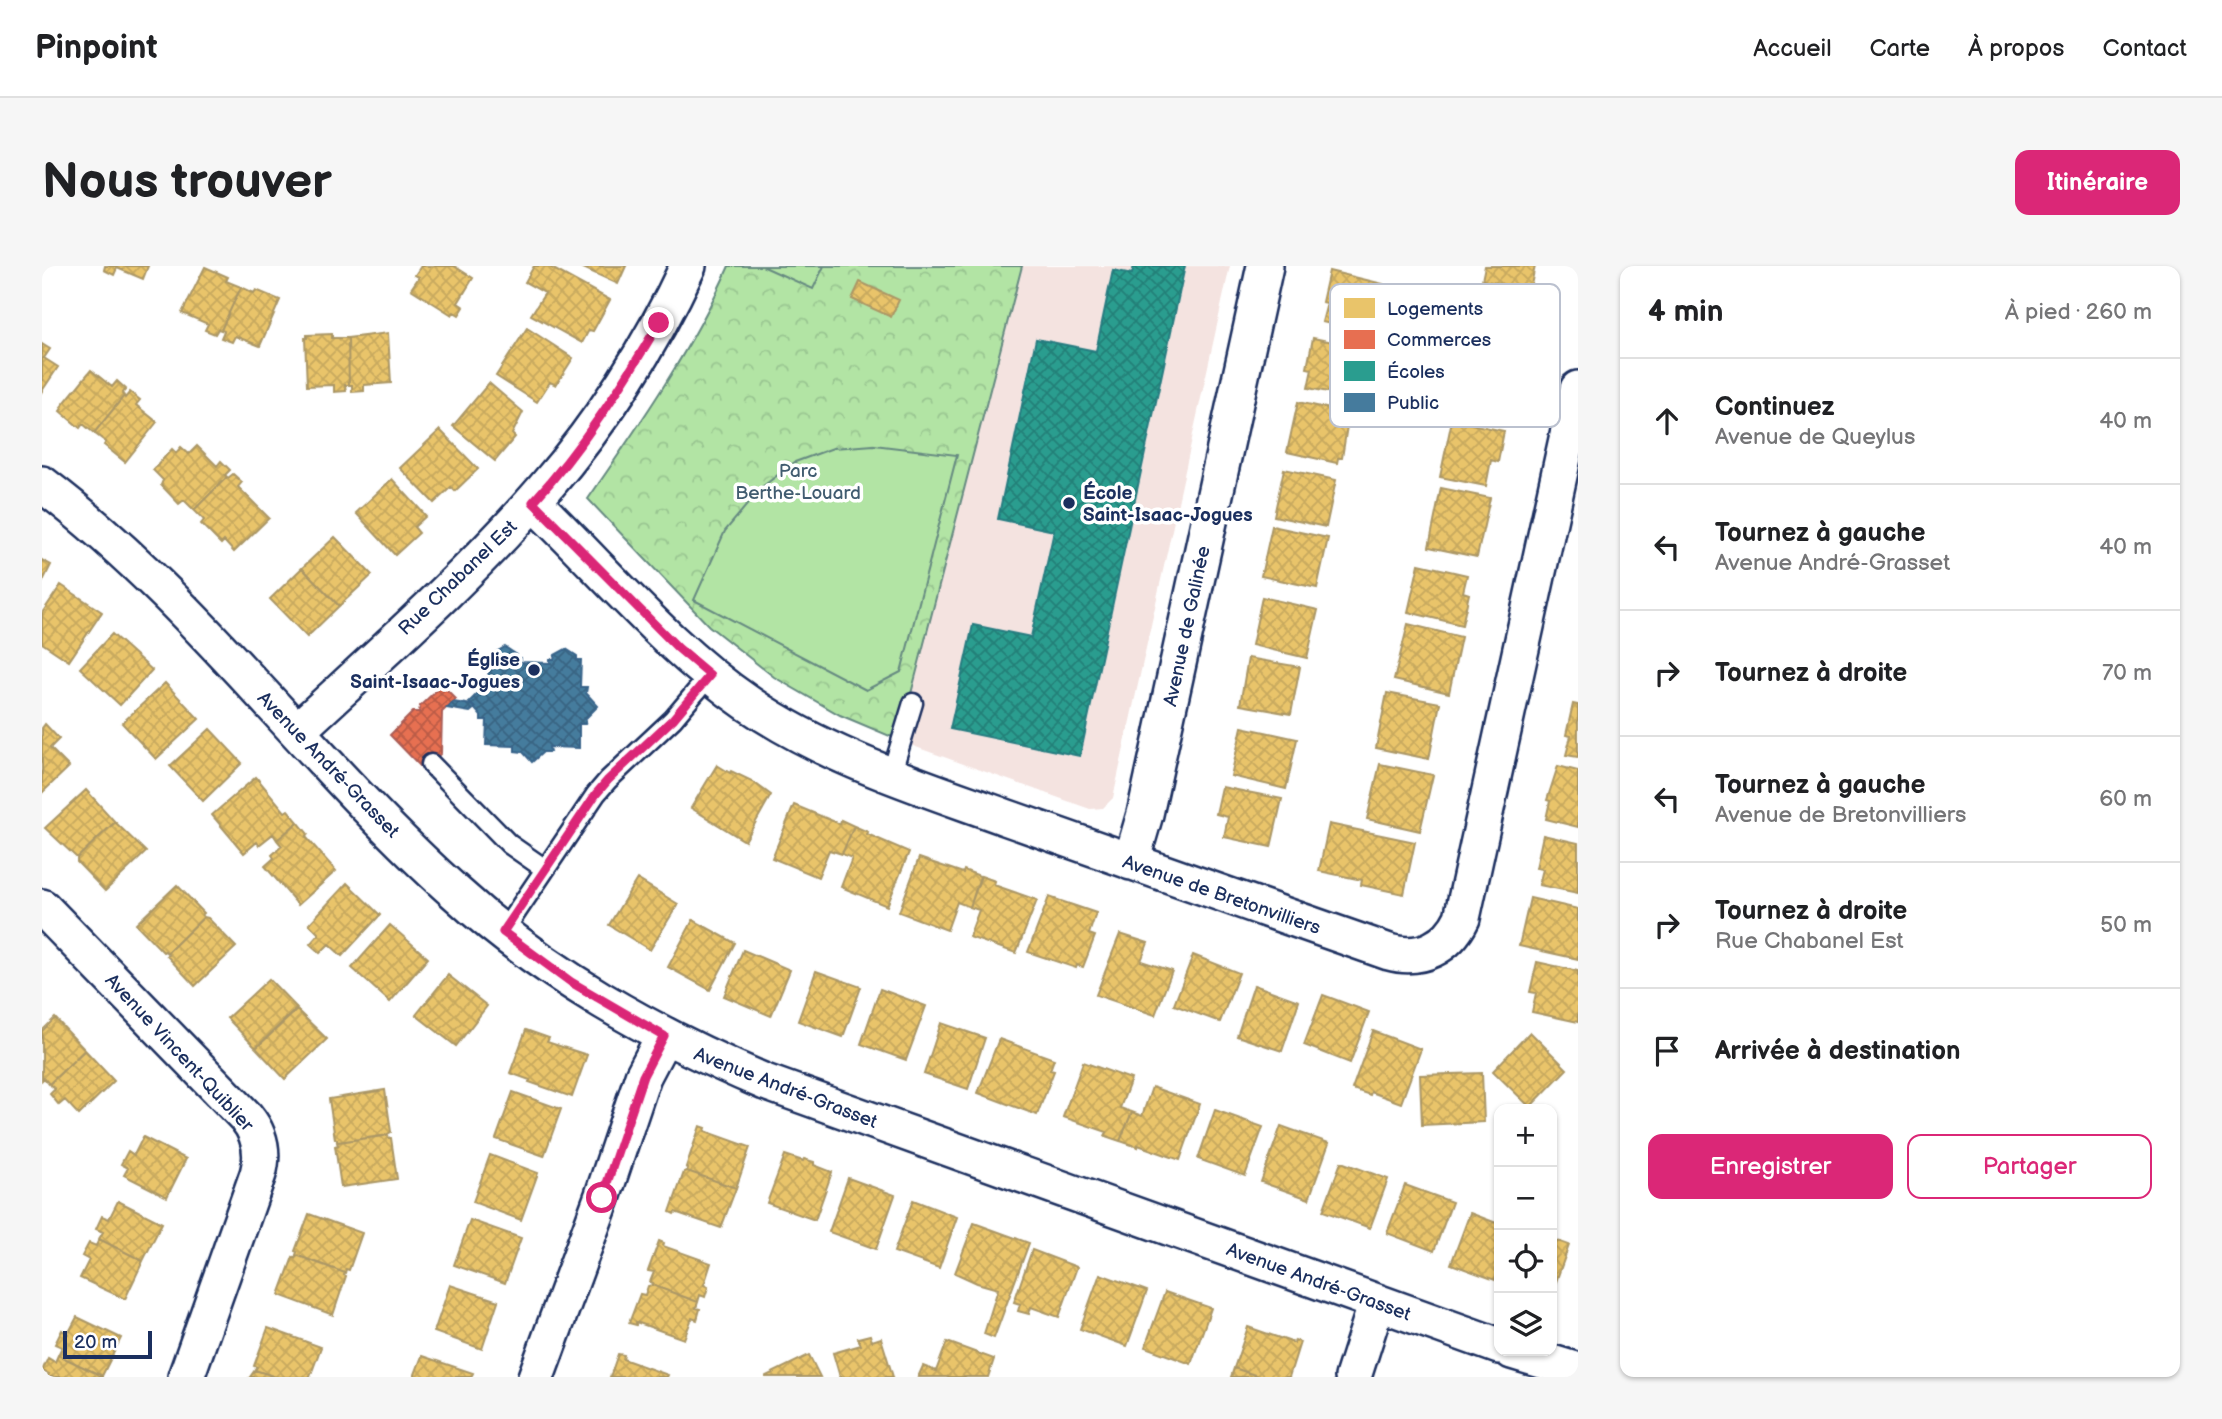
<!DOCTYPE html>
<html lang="fr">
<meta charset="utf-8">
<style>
body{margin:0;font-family:"Balsamiq Sans",sans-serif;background:#f6f6f6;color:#202124}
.controls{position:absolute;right:21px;bottom:21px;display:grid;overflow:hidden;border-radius:14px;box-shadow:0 2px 5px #0004}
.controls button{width:63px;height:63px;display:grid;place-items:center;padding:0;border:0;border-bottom:2px solid #e0e0e0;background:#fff;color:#202124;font:35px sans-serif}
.scale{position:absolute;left:21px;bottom:18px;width:89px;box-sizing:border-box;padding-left:7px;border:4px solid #1b2f5e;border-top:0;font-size:19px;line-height:24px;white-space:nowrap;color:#1b2f5e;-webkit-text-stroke:5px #fff;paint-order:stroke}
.stop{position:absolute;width:21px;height:21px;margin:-16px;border:5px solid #db2777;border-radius:50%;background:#fff}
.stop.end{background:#db2777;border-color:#fff;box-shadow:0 2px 7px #0008}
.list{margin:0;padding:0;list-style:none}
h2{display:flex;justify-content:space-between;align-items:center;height:91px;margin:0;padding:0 28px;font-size:30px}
h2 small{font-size:23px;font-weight:400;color:#757577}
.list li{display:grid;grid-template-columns:46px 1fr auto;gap:21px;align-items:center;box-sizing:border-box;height:126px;padding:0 28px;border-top:2px solid #e0e0e0}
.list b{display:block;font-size:26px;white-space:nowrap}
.list p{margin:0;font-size:23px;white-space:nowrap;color:#757577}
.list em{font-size:23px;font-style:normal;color:#757577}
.actions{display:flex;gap:14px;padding:21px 28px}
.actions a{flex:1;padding:16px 0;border:2px solid #db2777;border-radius:14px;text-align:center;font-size:24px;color:#db2777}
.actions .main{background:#db2777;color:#fff}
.icon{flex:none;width:38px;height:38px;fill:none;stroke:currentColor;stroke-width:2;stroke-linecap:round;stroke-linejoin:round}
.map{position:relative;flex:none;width:1536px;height:1111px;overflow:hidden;border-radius:14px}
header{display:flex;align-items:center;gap:42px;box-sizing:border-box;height:98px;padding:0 35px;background:#fff;border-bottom:2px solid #e0e0e0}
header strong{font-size:33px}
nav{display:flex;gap:38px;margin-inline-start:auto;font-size:24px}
.intro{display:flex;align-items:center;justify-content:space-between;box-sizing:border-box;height:168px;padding:0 42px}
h1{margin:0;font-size:49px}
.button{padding:18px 32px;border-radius:14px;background:#db2777;color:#fff;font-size:24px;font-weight:700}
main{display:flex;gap:42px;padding:0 42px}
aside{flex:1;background:#fff;border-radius:14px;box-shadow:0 2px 5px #0004}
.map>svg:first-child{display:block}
.built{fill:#f4e3e0}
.park{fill:url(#park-crowns);stroke:#668a81;stroke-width:2}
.pitch{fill:#b2e4a4;stroke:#668a81;stroke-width:2}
.homes{fill:url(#homes-cross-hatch);stroke:#ab9766;stroke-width:2}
.shops{fill:url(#shops-cross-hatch);stroke:#aa5c55;stroke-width:2}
.schools{fill:url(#schools-cross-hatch);stroke:#267c80;stroke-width:2}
.public{fill:url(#public-cross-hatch);stroke:#38648a;stroke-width:2}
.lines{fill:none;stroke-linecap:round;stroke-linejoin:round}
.service-casing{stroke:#1b2f5e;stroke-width:23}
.minor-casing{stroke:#1b2f5e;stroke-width:40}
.service{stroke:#fff;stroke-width:18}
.minor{stroke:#fff;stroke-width:35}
.route{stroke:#db2777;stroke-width:9}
.poi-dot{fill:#1b2f5e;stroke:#fff;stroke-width:2.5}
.labels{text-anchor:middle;stroke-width:7;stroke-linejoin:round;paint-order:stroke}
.park-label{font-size:19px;fill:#415c70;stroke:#fff}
.poi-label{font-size:19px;font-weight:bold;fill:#1b2f5e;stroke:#fff;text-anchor:start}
.street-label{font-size:19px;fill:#1b2f5e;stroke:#fff}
.key{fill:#fff;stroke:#bbc1cf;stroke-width:2}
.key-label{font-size:19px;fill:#1b2f5e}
</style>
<header>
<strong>Pinpoint</strong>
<nav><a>Accueil</a><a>Carte</a><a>À propos</a><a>Contact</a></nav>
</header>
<div class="intro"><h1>Nous trouver</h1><a class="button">Itinéraire</a></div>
<main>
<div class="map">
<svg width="1536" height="1111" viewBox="0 0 1536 1111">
<defs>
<pattern id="park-crowns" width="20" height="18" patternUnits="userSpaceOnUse" patternTransform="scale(1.75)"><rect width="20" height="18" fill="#b2e4a4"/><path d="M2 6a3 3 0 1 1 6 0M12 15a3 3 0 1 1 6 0" fill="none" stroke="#98c490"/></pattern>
<pattern id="homes-cross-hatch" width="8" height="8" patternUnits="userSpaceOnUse" patternTransform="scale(1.75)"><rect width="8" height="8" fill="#e9c46a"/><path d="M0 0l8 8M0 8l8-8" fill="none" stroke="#c7a95e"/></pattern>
<pattern id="shops-cross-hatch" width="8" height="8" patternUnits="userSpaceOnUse" patternTransform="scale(1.75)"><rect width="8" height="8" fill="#e76f51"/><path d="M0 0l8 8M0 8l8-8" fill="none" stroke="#ba5c46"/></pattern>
<pattern id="schools-cross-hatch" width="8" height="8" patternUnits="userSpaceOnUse" patternTransform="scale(1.75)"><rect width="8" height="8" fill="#2a9d8f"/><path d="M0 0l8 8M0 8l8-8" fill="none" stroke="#238078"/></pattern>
<pattern id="public-cross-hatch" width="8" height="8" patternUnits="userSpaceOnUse" patternTransform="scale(1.75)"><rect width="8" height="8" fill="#457b9d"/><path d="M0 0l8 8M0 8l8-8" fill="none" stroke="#396583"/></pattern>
</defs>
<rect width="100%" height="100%" fill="#fff"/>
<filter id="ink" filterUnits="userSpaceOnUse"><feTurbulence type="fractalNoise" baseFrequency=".0143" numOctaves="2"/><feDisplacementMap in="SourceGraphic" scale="14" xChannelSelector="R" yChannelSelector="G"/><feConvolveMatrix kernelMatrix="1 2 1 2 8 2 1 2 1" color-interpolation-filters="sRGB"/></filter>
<g filter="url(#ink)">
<path class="built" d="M980,0h208l-117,532 -10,10 -13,1 -191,-68z"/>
<path class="park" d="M687,0h293l-123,474 -59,-25 -66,-38 -65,-51 -121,-127c52,-75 104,-150 141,-233z"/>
<path class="pitch" d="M720,0h62l-11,23z
M832,179l83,10 -56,217 -35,18 -172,-90 31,-69 37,-44 33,-25 38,-14z"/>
<path class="homes" d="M63,0h43l-5,13 -26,-11 -3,7 -10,-5z
M379,0h33l19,12 -15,25 6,4 -5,8 -5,-3 -2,3 -41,-26 8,-12 -4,-2z
M492,0h14l62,34 -17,31 -4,-1 -7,13 -51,-28 14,-22 -20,-11z
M537,0h47l-8,18z
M1443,0h56h-6l-5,24 -48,-10z
M163,1l23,10 -2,4 15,6 -20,43 -3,-1 -3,5 -10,-4 3,-6 -26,-11z
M1287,5l54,13 -6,25 19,4 -6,24 -68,-15 5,-19 -5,-1z
M818,16l39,18 -8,17 -39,-18z
M199,21l13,6 2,-3 24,10 -20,46 -25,-10 -3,6 -11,-4 3,-7 -3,-1z
M485,62l46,30 -17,27 -6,-3 -13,20 -41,-26z
M346,67l3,50 -27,2v6l-12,1v-7h-3l-1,-47z
M290,68v4h16l1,47h-4l1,6 -12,1v-7l-27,1 -2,-48h2v-3z
M1271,72l55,11 -4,19 16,3 -3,26 -3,-1 -1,5 -65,-13 4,-19 -5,-1z
M0,78l8,5 -6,9 14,9 -16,24z
M49,104l21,17 5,-6 9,8 -4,5 2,2 -30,37 -11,-9 -3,4 -20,-17 2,-3 -1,-1z
M447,117l34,29 -11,22 3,3 -20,24 -42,-35z
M88,126l10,8 -4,5 21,17 -32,40 -21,-17 2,-3 -12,-9 30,-37 1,2z
M1256,136l51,11 -7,45h-4l-1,5 -50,-11z
M1410,154l52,11 -6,31 -7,-2 -5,26 -46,-9z
M398,164l38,39 -23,22 -4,-4 -17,16 -34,-35z
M155,180l20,20 4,-5 9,9 -5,5 2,2 -33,33 -10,-10 -5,4 -18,-19 2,-5 -10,-10 19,-21 4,4 5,-6 8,7z
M1242,203l52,11 -10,47 -52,-11z
M191,208l9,8 -4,5 31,31 -35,34 -10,-11 -3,3 -20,-20 3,-4 -10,-10 33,-33 1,1z
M350,213l34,37 -12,11 5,6 -24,22 -39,-42z
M1399,222l49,10 -13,59 -48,-10z
M1230,260l56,12 -11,50 -56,-12z
M293,271l37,38 -33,31 -37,-38z
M0,294l9,5 -9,18z
M1377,298l48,11 -4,17 6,2 -7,31 -54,-13z
M260,302l37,38 -32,31 -37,-38z
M19,319l41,27 -33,49 -27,-18v-30z
M1220,331l56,13 -11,48 -55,-13z
M1366,358l53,13 -12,56 -55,-13z
M70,368l40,36 -32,35 -40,-37z
M1206,392l52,9 -9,47 -51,-9z
M123,417l34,36 -43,40 -34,-36z
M1345,427l53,10 -11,56 -53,-11z
M1531,438l5,1v52l-12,-2 5,-19 -5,-1z
M3,458l14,15 -9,9 19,19 -27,26v-65z
M1200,461l55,12 -11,50 -55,-13z
M168,463l32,34 -39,38 -33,-35z
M1338,498l53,11 -13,56 -53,-12z
M675,499l13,8 1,-2 21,10 19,14 -26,46 -54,-33z
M1516,500l20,5v56l-32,-8 4,-18 -3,-1z
M214,511l29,35 3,-2 10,12 -21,18 -4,-6 -14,11 -2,-3 -13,11 -32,-38z
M1180,521l60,12 -11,48 -47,-10 4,-20 -12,-3z
M44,524l29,32 -38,36 -32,-30z
M752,539l46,19 1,-4 13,6 -12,28 -13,-4 -11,27 -46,-19z
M73,556l31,30 -41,39 -28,-29v-4z
M256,556l10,12 -2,3 30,34 -38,34 -33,-39 9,-8 -2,-3 10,-9 -5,-6z
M1287,558l86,18 -11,52 -43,-9 1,-5 -43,-9z
M812,560l14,6 -1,2 42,18 -22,54 -46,-19 11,-29 -10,-4z
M1501,569l35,8v50l-39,-8 4,-16 -7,-1z
M877,592l44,15 1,-3 16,6 -10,31 -13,-5 -10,28 -48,-18z
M939,610l14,5 -1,4 43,15 -21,53 -47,-16 10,-27 -9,-3z
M595,613l41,25 -28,46 -41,-25z
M305,617l33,32 -38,41 -13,-12 -9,9 -10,-9 9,-10 -10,-10z
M135,619l27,28 -2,2 2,2 -37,36 -2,-2 -2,1 -27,-28z
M1007,631l47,16 -7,21 6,2 -12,31 -6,-2 -1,3 -48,-16z
M1488,632l48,11v50l-59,-13z
M162,651l4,1 28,29 -41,39 -28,-30 2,-1 -2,-2z
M651,654l42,23 -25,47 -42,-23z
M348,659l38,33 -38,44 -38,-34z
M1078,668l28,9 -7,18 31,10 -17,44 -59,-20z
M701,684l47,20 -19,46 -47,-20z
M1151,689l46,18 -19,49 -46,-17z
M1495,696l41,9v51l-46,-10 4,-19 -6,-1z
M774,705l45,16 -18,50 -45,-16z
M406,709l39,31 -31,40 -40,-31z
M227,713l28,29 -41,40 -29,-30z
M1212,719l45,16 -17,50 -45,-15z
M838,723l46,17 -20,54 -45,-16z
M1281,729l46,17 -19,51 -46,-18z
M255,744l30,29 -42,40 -29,-31z
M13,752l30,32 -36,34 -5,-6 -2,2v-49z
M899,757l44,15 -17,51 -44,-15z
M484,764l23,8 -2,4 40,13 -15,42 -43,-15 1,-2 -20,-7z
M1331,765l48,18 -20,54 -30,-11 -1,3 -18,-6z
M1488,766l37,37 -37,38 -37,-36z
M957,773l55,20 -4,11 4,1 -17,44 -59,-22z
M43,784l29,31 -35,34 -14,-15 -6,5 -9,-11 5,-5 -6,-5z
M1041,796l48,17 -11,29 12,4 -12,29 -15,-5 2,-4 -44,-15z
M1440,807l2,49 -62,3 -2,-50z
M1110,821l48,17 -20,56 -42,-15v2l-18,-6 12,-29 10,4z
M343,824l6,42 -7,4 -47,6v-3h-2l-6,-40z
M471,826l48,17 -17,47 -48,-17z
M1173,844l48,17 -18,49 -47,-17z
M658,860l6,2 -1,3 45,16 -14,41 -49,-17 1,-3 -2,-1z
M1239,860l48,17 -20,56 -48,-17z
M346,869l1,3h2l6,41 -56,8 -6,-41 3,-1 -1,-3z
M101,871l43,22 -19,38 -43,-22 4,-7 -7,-4 7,-13 6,4z
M448,889l48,18 -17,47 -48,-18z
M743,889l18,6 1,-2 10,3v3l18,7 -17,48 -48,-17z
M1299,896l47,17 -18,49 -47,-17z
M645,905l49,17 -15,40 -46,-16 -1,2 -4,-2 14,-40z
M806,912l47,17 -19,54 -47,-17z
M1363,919l47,17 -18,49 -47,-18z
M871,934l44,17 -18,51 -45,-16z
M76,935l44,22 -19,38 -44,-22 4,-7 -7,-3 6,-13 7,3z
M1428,947l29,11v44l-4,12 -44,-16z
M267,948l53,19 -13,37 -3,-1 -1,4 -49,-18 1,-3 -2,-1z
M428,954l51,18 -16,45 -51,-18z
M932,957l55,20 -35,95 -10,-4 14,-45 -21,-6 -22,-10z
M57,973l44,22 -18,38 -45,-21 9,-18 -7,-4 7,-13 7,3z
M1510,973l17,6 -17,48z
M617,975l5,2 -1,3 48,17 -7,22 4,2 -3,10 -5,-2 -2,7 -46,-17 1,-2 -3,-1 4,-10 -6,-1z
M990,984l45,17 -18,50 -28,-10 -2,7 -11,-3 2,-7 -6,-2z
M254,989l49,18 -1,2 2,1 -13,39 -54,-20 14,-38 2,1z
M1058,1008l47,17 -20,55 -47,-17z
M408,1019l48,16 -16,48 -48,-17z
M610,1019l46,17 -2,6 4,1 -3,11 -5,-2 -8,21 -48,-17v3l-7,-2 11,-29 5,1 3,-9z
M1123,1026l46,16 -20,56 -46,-17z
M35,1051l44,21 -19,38 -44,-21 4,-8 -7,-3 7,-14 6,4z
M1206,1061l46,16 1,-3 5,2 -11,35h-28l-27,-9z
M226,1062l53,19 -11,30h-34l-21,-7 2,-3 -3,-1z
M828,1069l2,6 9,-3 12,39h-53l-7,-24 28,-8 -3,-7z
M905,1076l47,17 -6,18h-70l5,-11 13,5z
M576,1088l6,1 -1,4 45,16 -1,2h-57z
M16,1089l44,21v1h-55l2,-3 -7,-3 6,-13 7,4z
M767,1089l11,22h-54v-1z
M380,1090l51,17 -2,4h-57z
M1192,1102l27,9h-30z
M213,1104l21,7h-26z"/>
<path class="shops" d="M400,419l14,14 -14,13 -1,41 -17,17 -34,-35 23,-23h6l1,-6z"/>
<path class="schools" d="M1092,0h51l-105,490 -130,-27 23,-104 58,12 23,-106 -56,-12 38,-180 60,12 17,-81 19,4z"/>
<path class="public" d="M463,381l12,8v3h4v4l29,1v-4h4l1,-4 11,-6 11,7v4h4l-1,27h7l-1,6 12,13 -12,12 -1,6h-6v24l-30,-1 1,5h-7l-11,10 -9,-10 -8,-1v-5l-29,-1 1,-25h-6v-4l-12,-14 13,-13v-6h6l1,-25h3l1,-4z
M411,436l19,3 3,3 -5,4 -23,-4z"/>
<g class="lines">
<defs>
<path id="service" d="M389,498l78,80 36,25
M849,509l22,-72
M461,666l93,-138 12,-14 65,-61 37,-44"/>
<path id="minor" d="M0,218c155,117 269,279 413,408 91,83 197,142 310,190l734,264
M491,236c71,68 134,146 216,202 78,53 168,81 256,113 128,46 256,90 384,135 32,9 59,-5 73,-34l116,-529
M255,465c83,-77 173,-156 247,-242 58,-67 107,-143 144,-223
M1089,596l14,-48 120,-548
M0,641l204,210c14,17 18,36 12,57l-72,203
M1470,1085l66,20
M494,1111l66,-179 41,-122 21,-40
M1311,1111l24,-75"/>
</defs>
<use href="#service" class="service-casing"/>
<use href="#minor" class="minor-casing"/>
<use href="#service" class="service"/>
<use href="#minor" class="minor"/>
</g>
</g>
<g class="lines" filter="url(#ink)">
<path class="route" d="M560,932l41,-122 21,-40 -93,-54 -68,-50 93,-138 12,-14 65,-61 37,-44 -32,-27 -145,-146c49,-54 89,-116 126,-179"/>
</g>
<g class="poi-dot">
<circle cx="1027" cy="237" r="7"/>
<circle cx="492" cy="404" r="7"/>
</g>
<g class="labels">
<g class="park-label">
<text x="756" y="211">Parc<tspan x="756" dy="22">Berthe-Louard</tspan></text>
</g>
<g class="poi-label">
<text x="1041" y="233">École<tspan x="1041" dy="22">Saint-Isaac-Jogues</tspan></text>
<text x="478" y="400" text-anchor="end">Église<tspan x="478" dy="22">Saint-Isaac-Jogues</tspan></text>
</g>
<g class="street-label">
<text transform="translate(415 311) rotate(-44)" y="7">Rue Chabanel Est</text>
<text transform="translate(1144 360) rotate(-78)" y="7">Avenue de Galinée</text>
<text transform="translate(287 498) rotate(46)" y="7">Avenue André-Grasset</text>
<text transform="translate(1180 628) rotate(19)" y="7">Avenue de Bretonvilliers</text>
<text transform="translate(138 786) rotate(47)" y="7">Avenue Vincent-Quiblier</text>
<text transform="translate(744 821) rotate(21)" y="7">Avenue André-Grasset</text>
<text transform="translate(1277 1015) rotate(20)" y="7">Avenue André-Grasset</text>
</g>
</g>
<rect x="1288" y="18" width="230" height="143" rx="10" class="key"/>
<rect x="1302" y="32" width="31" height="20" fill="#e9c46a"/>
<rect x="1302" y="64" width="31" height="19" fill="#e76f51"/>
<rect x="1302" y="95" width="31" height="20" fill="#2a9d8f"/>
<rect x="1302" y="127" width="31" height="19" fill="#457b9d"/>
<g class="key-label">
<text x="1345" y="49">Logements</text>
<text x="1345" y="80">Commerces</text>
<text x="1345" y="112">Écoles</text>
<text x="1345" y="143">Public</text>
</g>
</svg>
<div class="controls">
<button>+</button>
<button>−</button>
<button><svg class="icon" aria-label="locate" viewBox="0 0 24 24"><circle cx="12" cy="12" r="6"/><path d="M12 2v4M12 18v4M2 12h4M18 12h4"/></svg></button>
<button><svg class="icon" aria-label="layers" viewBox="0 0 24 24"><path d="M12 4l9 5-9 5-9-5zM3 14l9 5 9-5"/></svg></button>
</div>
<div class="scale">20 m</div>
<div class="stop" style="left:560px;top:932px"></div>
<div class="stop end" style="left:617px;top:57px"></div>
</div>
<aside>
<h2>4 min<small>À pied · 260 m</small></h2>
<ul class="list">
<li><svg class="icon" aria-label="ahead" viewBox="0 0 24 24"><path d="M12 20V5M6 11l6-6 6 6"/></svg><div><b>Continuez</b><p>Avenue de Queylus</p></div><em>40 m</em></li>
<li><svg class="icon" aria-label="left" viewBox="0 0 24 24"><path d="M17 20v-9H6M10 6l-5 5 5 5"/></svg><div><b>Tournez à gauche</b><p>Avenue André-Grasset</p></div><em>40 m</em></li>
<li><svg class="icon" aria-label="right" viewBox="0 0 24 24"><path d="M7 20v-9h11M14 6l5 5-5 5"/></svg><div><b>Tournez à droite</b></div><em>70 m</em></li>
<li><svg class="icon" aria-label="left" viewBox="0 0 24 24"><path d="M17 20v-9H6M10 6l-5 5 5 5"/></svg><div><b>Tournez à gauche</b><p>Avenue de Bretonvilliers</p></div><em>60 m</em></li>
<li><svg class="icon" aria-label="right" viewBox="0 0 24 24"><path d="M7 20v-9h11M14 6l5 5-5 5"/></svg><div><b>Tournez à droite</b><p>Rue Chabanel Est</p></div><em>50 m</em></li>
<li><svg class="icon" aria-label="arrive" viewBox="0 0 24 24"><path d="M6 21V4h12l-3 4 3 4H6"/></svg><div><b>Arrivée à destination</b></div></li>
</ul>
<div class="actions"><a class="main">Enregistrer</a><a>Partager</a></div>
</aside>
</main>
